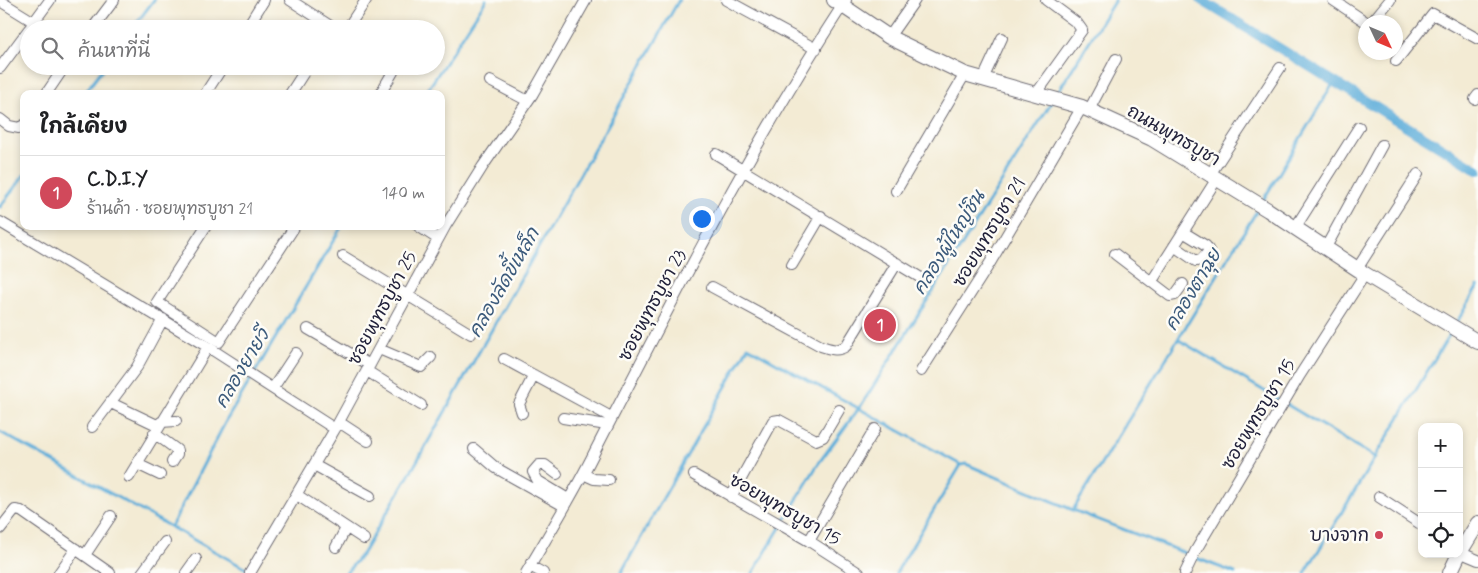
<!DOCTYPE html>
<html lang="th">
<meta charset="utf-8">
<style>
body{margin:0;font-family:Mynerve,"Playpen Sans Thai",sans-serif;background:#f6f6f6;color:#202124}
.controls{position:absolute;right:15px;bottom:15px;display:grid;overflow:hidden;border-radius:10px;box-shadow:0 2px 8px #0003}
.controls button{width:45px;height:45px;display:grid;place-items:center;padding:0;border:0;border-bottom:1px solid #e0e0e0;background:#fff;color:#202124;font:25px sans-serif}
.compass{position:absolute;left:1358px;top:15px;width:45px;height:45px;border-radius:50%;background:#fff;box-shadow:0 2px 8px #0003;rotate:134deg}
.you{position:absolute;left:701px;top:218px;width:18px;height:18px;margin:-12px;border:4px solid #fff;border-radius:50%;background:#1a73e8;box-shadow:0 0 0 8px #1a73e833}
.badge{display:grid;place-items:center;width:32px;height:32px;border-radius:50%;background:#d1495b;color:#fff;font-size:16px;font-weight:700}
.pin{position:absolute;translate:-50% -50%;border:2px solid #fff;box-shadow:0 1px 5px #0006}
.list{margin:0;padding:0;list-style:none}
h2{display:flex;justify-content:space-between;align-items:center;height:65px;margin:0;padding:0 20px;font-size:21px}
h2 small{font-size:16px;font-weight:400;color:#757577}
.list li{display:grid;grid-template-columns:32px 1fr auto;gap:15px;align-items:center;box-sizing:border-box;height:75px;padding:0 20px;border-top:1px solid #e0e0e0}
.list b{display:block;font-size:19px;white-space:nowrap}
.list p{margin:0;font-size:16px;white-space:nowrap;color:#757577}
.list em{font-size:16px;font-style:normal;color:#757577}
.icon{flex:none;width:28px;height:28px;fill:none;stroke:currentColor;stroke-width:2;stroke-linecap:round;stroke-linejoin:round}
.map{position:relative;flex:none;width:1478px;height:573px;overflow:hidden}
.search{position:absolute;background:#fff;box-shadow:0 2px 8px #0003;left:20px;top:20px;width:425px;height:55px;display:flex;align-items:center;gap:12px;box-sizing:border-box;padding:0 18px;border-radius:28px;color:#757577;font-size:19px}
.panel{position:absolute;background:#fff;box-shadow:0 2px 8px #0003;left:20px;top:90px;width:425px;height:140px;border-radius:10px}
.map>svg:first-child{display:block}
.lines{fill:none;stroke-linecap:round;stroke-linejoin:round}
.stream{stroke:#60afda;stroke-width:3}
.canal{stroke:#60afda;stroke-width:10}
.street-casing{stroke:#6b6871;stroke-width:12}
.secondary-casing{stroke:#6b6871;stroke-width:16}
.street{stroke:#fff;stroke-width:10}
.secondary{stroke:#fff;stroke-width:14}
.poi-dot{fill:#d1495b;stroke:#fdfcf7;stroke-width:2}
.labels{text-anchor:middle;stroke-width:5;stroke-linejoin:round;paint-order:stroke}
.street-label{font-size:18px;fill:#22223b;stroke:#fdfcf7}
.poi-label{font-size:18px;fill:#22223b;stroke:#fdfcf7;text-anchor:end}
.water-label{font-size:19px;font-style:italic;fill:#3b5a7b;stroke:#fdfcf7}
</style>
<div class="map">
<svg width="1478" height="573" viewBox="0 0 1478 573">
<rect width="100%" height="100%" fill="#fdfcf7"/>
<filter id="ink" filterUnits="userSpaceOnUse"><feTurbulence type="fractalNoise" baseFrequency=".02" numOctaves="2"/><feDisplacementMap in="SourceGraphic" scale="10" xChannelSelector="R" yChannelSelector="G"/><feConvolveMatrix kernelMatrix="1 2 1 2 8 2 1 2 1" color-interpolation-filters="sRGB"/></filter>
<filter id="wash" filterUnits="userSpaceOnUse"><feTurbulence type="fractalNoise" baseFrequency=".0096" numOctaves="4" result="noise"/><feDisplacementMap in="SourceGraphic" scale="20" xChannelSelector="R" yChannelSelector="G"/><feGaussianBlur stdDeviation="1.12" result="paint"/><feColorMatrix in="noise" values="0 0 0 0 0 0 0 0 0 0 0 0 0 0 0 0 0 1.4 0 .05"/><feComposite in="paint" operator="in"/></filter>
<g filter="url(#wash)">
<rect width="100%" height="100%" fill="#f3ebd4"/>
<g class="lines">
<path class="stream" d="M132,29l22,-29
M84,94l21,-28
M425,94l61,-94
M1056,95l59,-95
M1262,202l72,-120
M0,207l24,-32
M1456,324l22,-38
M1179,340l197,118
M0,432l250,139
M1073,510l185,-301
M171,527l55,-106 116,-195
M1196,558l39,15
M346,573l17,-20 49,-83 267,-470
M621,573l127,-226 213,118
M753,573l65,-109 44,-60 189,-301
M896,573l65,-108 5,-1 107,46 117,45
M1305,573l146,-241"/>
<path class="canal" d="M1201,0l277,170"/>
</g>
</g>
<g filter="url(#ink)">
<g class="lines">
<defs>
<path id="street" d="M290,0l45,29
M726,0l90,49
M1333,0l33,22h6l18,-22
M0,1l34,21
M31,26l19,-26
M92,29l22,-29
M246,29l18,-29
M347,29l19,-29
M889,37l26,-37
M1396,61l37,-47 45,25
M0,68l29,-39
M983,79l19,-41
M490,81l38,20
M46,94l19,-28
M205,94l18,-28
M290,94l18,-28
M380,94l13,-22 -9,-6
M1036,94l46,-64 -5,-7 -31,-23
M1475,99l3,-4
M1089,110l27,-51
M0,119l9,7 10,2 5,-3
M716,154l205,124
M1209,176l71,-108
M896,191l69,-117
M0,222l208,125 127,82
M206,226l-49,76 62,40 76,-116
M418,226l20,13
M1295,228l64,-101
M1174,246l22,15 5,-1 8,-9 -3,-5 -23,-14
M1326,247l56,-102
M1115,254l55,42 5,-1 8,-11
M343,256l128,78
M792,265l29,-49
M1357,269l61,-95
M1152,281l64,-101
M712,287l109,59c10,3 16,6 25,0l51,-83
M308,329l62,36
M379,349l42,18 10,-10
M504,359l107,58
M367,371l54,34
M921,371l69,-108 92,-156
M273,388l23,-35
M111,403l48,23
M522,413l-3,-9 15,-29
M563,418l44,7
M161,422l15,-1
M339,422l29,19
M92,427l45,-60 26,-48
M154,433l23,17v4l-5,8
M474,449l22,19 68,38
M137,464l23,11
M314,465l56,31
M557,474l-12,-9h-6l-6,7 5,9 30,18
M583,474l11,5 15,1
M694,475l115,66 50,32
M129,477l79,-130
M297,495l67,44
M731,497l42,-76 6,-1 37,20 7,-3 16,-27
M1379,497l43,28
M0,529l15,-19 6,1 89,62
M809,541l66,-112
M336,547l10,-19
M1459,552l19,8
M85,555l26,-39
M530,566l13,7
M59,573l17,-24
M142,573l23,-31
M186,573l10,-14
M250,573l85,-144 111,-204 37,-59 49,-71 54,-95
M526,573c23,-39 47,-78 67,-118 79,-154 158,-310 253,-455
M1185,573l11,-23 104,-175 65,-101"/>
<path id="secondary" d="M834,0l55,37 76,37 117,33 70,32 116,71 97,64 113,68
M1459,554l19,-31
M1450,573l9,-19"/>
</defs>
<use href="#street" class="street-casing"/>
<use href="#secondary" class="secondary-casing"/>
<use href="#street" class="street"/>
<use href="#secondary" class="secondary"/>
</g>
</g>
<circle class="poi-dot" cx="1379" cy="535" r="5"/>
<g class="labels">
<g class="street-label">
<text transform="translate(1174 135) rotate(30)" y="6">ถนนพุทธบูชา</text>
<text transform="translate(989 232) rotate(-59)" y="6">ซอยพุทธบูชา 21</text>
<text transform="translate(652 305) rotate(-62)" y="6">ซอยพุทธบูชา 23</text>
<text transform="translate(382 308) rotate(-62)" y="6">ซอยพุทธบูชา 25</text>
<text transform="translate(1258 414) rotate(-59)" y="6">ซอยพุทธบูชา 15</text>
<text transform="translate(785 509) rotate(30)" y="6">ซอยพุทธบูชา 15</text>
</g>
<g class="poi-label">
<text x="1369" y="541">บางจาก</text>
</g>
<g class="water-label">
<text transform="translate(948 242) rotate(-58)" y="7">คลองผู้ใหญ่ชิน</text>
<text transform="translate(503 282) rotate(-60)" y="7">คลองลัดขี้เหล็ก</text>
<text transform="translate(1192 289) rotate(-59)" y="7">คลองตาฉุย</text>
<text transform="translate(241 368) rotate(-59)" y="7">คลองยายวี</text>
</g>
</g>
</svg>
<div class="controls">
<button>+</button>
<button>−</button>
<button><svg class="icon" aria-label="locate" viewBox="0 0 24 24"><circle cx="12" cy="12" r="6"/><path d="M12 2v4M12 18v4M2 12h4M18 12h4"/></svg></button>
</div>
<svg class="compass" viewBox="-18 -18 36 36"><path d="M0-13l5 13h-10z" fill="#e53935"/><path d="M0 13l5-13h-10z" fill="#757577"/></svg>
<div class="you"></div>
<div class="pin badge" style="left:880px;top:325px">1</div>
<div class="search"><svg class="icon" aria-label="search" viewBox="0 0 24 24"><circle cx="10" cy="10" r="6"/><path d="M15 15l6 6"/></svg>ค้นหาที่นี่</div>
<section class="panel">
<h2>ใกล้เคียง<small></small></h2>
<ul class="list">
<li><span class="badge">1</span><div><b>C.D.I.Y</b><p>ร้านค้า · ซอยพุทธบูชา 21</p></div><em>140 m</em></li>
</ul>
</section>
</div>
